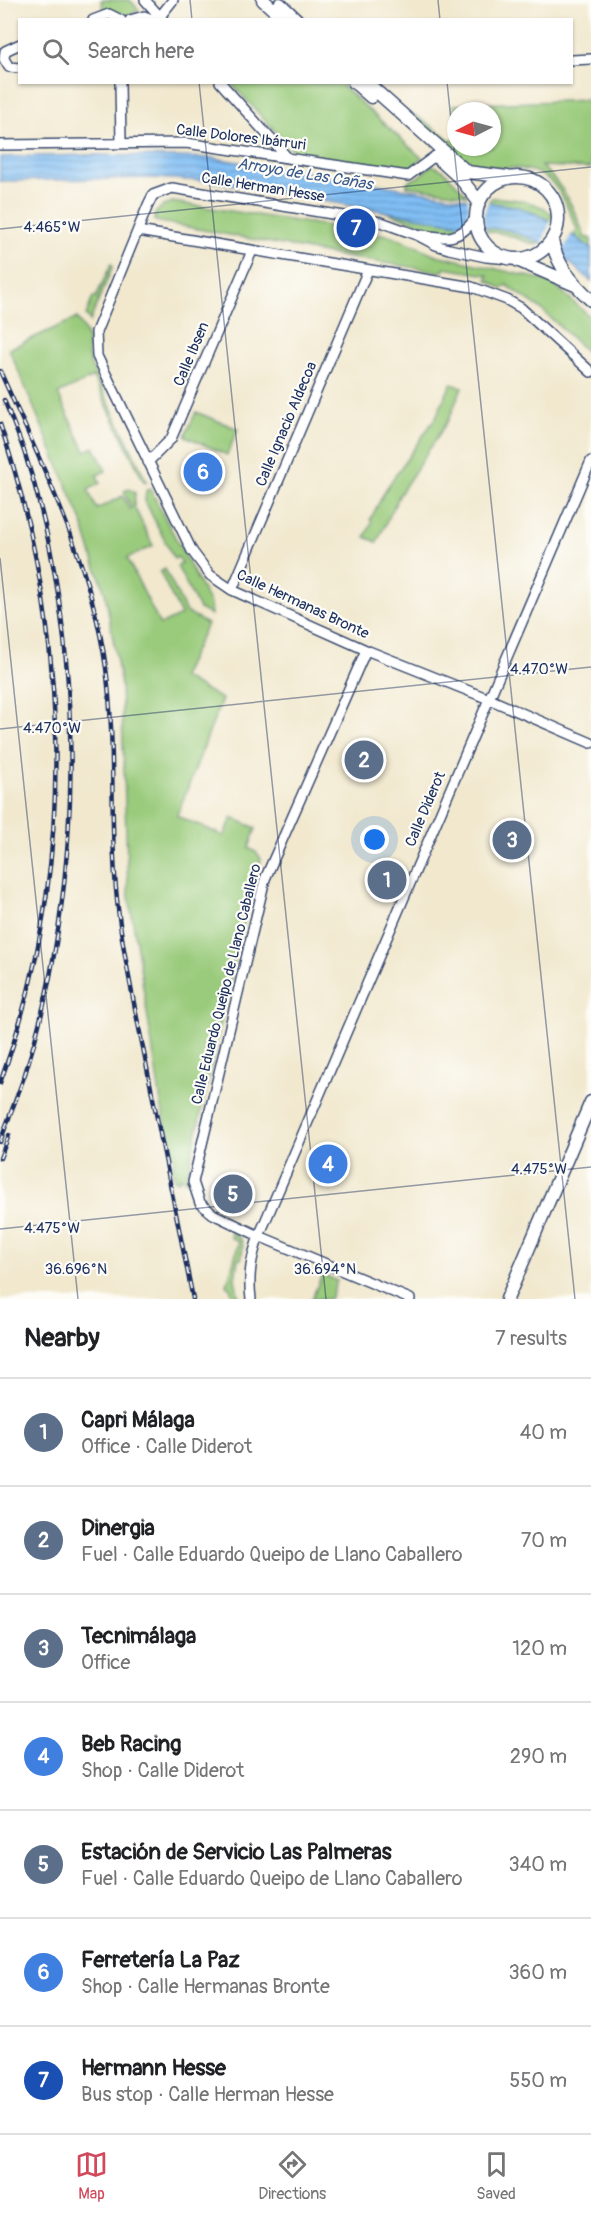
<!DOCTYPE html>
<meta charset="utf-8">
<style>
body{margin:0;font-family:Pangolin,sans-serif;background:#f6f6f6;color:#202124}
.compass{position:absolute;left:447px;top:102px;width:54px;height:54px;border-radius:50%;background:#fff;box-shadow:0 2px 4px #0004;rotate:264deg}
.you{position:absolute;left:375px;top:840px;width:21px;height:21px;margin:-15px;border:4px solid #fff;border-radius:50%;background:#1a73e8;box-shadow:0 0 0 9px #1a73e833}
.badge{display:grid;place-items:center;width:39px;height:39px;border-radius:50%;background:#d1495b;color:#fff;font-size:20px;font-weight:700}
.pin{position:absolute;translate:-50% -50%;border:3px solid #fff;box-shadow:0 2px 6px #0006}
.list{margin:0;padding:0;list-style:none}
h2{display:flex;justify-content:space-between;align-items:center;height:78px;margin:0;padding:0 24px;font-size:26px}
h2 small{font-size:20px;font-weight:400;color:#757577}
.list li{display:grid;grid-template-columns:39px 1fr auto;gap:18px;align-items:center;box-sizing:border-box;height:108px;padding:0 24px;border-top:2px solid #e0e0e0}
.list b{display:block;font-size:22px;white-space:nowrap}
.list p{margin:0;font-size:20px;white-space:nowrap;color:#757577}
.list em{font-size:20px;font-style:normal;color:#757577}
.icon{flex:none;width:33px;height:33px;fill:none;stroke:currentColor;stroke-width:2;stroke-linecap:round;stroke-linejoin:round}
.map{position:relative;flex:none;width:591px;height:1299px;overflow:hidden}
.search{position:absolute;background:#fff;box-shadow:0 2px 4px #0004;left:18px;right:18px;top:18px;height:66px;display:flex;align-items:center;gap:15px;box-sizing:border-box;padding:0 21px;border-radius:0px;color:#757577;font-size:22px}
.sheet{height:834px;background:#fff}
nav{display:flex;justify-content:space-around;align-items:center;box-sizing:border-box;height:84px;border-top:2px solid #e0e0e0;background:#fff;font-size:16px;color:#757577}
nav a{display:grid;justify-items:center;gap:3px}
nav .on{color:#d1495b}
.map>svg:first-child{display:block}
.green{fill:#9acb7b;stroke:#5a7d6c;stroke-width:1.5}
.water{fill:url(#water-rules);stroke:#4e76a9;stroke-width:1.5}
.pier{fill:#f1e8ce}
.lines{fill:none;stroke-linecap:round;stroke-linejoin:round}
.street-casing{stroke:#3b4b6f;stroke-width:12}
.secondary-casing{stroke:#3b4b6f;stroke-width:15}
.street{stroke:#fff;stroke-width:9}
.secondary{stroke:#fff;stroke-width:12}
.rail-casing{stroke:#1b2f5e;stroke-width:4.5}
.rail{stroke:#fdfcf7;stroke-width:2;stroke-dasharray:7;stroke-linecap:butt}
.ticks{fill:none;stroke:#1b2f5e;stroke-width:1.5;stroke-opacity:0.45}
.labels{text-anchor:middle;stroke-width:4.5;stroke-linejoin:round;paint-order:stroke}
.street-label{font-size:15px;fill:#1b2f5e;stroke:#fdfcf7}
.water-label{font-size:16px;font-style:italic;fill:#395a8b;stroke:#fdfcf7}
.ticks-label{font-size:15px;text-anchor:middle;fill:#1b2f5e;stroke:#fdfcf7;stroke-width:4.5;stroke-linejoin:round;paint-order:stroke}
</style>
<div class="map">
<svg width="591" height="1299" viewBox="0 0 591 1299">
<defs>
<pattern id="water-rules" width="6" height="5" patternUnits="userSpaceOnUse" patternTransform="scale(1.5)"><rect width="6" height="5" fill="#80bef4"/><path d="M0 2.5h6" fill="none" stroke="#689bc9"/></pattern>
</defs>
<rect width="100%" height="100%" fill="#fdfcf7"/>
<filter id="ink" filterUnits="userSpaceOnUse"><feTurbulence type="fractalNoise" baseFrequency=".0167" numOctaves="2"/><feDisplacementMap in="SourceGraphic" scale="12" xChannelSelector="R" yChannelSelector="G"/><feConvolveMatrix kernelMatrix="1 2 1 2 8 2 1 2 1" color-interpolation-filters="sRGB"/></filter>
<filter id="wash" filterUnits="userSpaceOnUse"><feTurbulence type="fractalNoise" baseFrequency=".008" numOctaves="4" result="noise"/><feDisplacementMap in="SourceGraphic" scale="24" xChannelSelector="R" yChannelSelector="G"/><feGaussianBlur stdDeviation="1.35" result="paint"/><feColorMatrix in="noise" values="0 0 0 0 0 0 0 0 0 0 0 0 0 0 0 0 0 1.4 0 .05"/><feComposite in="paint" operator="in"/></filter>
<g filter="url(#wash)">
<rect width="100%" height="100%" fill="#f1e8ce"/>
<path class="green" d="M101,0h29l9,10 -16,8 -19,-6z
M231,83h108l83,75 -14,13 -114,-19z
M591,100v68l-50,-2c23,19 34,44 44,72h6v11l-17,-14 3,-6c-16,-37 -24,-62 -70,-61 -12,0 -25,2 -36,-2 -12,-4 -46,-38 -57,-48l1,-3 37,26 4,-2v8h36v-36h-36v12l-3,-18z
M432,165l11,5 24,25 -60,-9v-4l11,-5z
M492,198c19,0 47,3 60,16v7l-34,-14 -31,-5z
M172,202l221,34 43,19 104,24 17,8 34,31v38l-51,-48 -34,-23 -4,4 -15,-9 1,-5 -44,-7 -1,4 -92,-14 -196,-37v-8l8,-7z
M374,208l78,15 12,1 -7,5 -15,2z
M483,226l25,4 33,12 -5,3 -31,-11 -18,-3z
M111,264l2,2 -23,55 -4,-6 7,-18h3z
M77,318l10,17 1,19 3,12 56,116h-3l-51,-105 -35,17 27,57 9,-4 12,24 -9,4 3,8 -12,7 9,19 26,-13 6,13 2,-1 -7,-17 5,-2 6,4 -1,13 19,40 -26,12 33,67 21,-10 -21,-43 5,-3 21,43 21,12 -25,53 40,22 -45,117 47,20 8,-18 24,10 -7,20 8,5 4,6 -20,73 -55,249 -6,-4 -1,4 -5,-2 -2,-11 2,-8 -12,-51 -34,-219 -7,-205 -16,-93 -11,-30 -13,-43 -72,-170z
M451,384l11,3 -13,32 -49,75 -23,48 -12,-5 7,-15 -2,-2 16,-31 50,-72z
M196,412l42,17 -11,26 -42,-19z
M150,489l60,115 1,11 -12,-6 -22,-43 5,-3 -4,-6 -4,2 -29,-58 1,-11z
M231,1232c14,7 13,14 10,27h-3l-3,20 4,20h-6l-3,-12 -3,-1 -1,-3 3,-4 10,-37 -9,-5z
M322,1274l15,7 -7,18h-18z"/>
<path class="water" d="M94,155l119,3 305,49c28,10 51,23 73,42v32l-30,-26 -19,-12 -34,-13 -56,-7 -242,-42 -57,-3 -153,3v-24z"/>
<path class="pier" d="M467,196l22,4 -6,16 2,13 -22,-3 4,-6 2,-15z
M552,217l24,15 -5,3 -10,20 -19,-12z"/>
</g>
<g filter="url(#ink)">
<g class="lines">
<defs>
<path id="street" d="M145,0l18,20
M158,19l15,-19
M93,20l16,-6 12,6
M130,20l14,-4 10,4
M20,44l-15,7 -1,8 5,8 11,1
M572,60l19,-1
M120,82l1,61
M220,82l66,74
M0,145l186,-2 222,33 27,-20
M138,231l334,56 35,13 14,8 70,64
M423,235c25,4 36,5 52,-16
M510,259l-24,-2 -37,-8 -13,-4 -19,-10 -36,-13 -209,-34 -19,7 -5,10 -52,127 1,24 95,195 18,24 22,15 134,60 123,49 102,44
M148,462l23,-23 81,-188
M232,590l136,-320
M366,650l-101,229 -72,303 7,21 13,11 46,22 151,63
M251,1299c-3,-23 0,-41 8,-63l332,-775"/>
<path id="secondary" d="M263,0l22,20
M280,4l17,16
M354,82l17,15
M366,82l101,90 40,5
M437,157l24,22 18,23
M476 218a41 41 0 1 1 82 0a41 41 0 1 1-82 0Z
M552,241c6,26 20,41 39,59
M517,260l56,24
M507,1299l84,-197"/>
</defs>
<use href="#street" class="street-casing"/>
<use href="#secondary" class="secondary-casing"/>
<use href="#street" class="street"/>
<use href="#secondary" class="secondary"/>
<defs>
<path id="rail" d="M0,371c43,96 91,191 106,297 11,83 2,167 13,249 7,53 19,104 29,156 15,75 30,151 45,226
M0,424c71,211 77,449 0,659
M0,1142c8,-22 17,-45 25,-68 60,-188 62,-435 -1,-623 -6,-17 -13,-34 -20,-51
M0,1158l9,-23"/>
</defs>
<use href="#rail" class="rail-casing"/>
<use href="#rail" class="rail"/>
</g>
</g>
<path class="ticks" d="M190,0l2,20M438,0l2,20M199,82l127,1217M447,82l128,1217M0,229l591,-62M0,558l78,741M0,729l591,-62M0,1229l591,-62"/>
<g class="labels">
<g class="street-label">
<text transform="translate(241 137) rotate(7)" y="5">Calle Dolores Ibárruri</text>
<text transform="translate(263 187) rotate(9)" y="5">Calle Herman Hesse</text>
<text transform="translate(191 354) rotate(-67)" y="5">Calle Ibsen</text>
<text transform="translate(286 424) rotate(-67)" y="5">Calle Ignacio Aldecoa</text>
<text transform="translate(303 604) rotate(25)" y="5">Calle Hermanas Bronte</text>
<text transform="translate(425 809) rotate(-67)" y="5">Calle Diderot</text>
<text transform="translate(226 984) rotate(-76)" y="5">Calle Eduardo Queipo de Llano Caballero</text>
</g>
<g class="water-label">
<text transform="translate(305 173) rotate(9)" y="6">Arroyo de Las Cañas</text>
</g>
</g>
<g class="ticks-label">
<text x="52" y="232">4.465°W</text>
<text x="539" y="674">4.470°W</text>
<text x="52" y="733">4.470°W</text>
<text x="539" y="1174">4.475°W</text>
<text x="52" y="1233">4.475°W</text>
<text x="76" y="1274">36.696°N</text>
<text x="325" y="1274">36.694°N</text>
</g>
</svg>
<svg class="compass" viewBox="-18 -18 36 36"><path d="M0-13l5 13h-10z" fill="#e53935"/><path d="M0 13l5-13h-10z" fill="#757577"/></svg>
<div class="you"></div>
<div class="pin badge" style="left:387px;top:880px;background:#5c6f8a">1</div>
<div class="pin badge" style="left:364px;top:760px;background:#5c6f8a">2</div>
<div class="pin badge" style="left:512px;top:840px;background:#5c6f8a">3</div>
<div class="pin badge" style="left:328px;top:1164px;background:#3f7fe0">4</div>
<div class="pin badge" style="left:233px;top:1194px;background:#5c6f8a">5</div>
<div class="pin badge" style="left:203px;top:472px;background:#3f7fe0">6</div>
<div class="pin badge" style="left:356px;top:228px;background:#1a4fb4">7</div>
<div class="search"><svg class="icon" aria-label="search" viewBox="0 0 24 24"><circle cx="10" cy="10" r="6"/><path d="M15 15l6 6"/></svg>Search here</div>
</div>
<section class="sheet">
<h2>Nearby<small>7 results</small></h2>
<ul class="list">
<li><span class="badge" style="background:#5c6f8a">1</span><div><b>Capri Málaga</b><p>Office · Calle Diderot</p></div><em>40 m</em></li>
<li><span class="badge" style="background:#5c6f8a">2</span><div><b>Dinergia</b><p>Fuel · Calle Eduardo Queipo de Llano Caballero</p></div><em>70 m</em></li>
<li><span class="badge" style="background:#5c6f8a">3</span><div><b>Tecnimálaga</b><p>Office</p></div><em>120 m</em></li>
<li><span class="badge" style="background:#3f7fe0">4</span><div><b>Beb Racing</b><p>Shop · Calle Diderot</p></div><em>290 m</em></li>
<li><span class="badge" style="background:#5c6f8a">5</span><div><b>Estación de Servicio Las Palmeras</b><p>Fuel · Calle Eduardo Queipo de Llano Caballero</p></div><em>340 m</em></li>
<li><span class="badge" style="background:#3f7fe0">6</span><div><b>Ferretería La Paz</b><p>Shop · Calle Hermanas Bronte</p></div><em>360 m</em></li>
<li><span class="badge" style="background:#1a4fb4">7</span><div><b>Hermann Hesse</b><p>Bus stop · Calle Herman Hesse</p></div><em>550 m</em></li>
</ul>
</section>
<nav>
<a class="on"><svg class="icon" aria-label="map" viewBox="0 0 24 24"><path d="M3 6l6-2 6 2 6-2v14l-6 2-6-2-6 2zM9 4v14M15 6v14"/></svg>Map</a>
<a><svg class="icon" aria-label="directions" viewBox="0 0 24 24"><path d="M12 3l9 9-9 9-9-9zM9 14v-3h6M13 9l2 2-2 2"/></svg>Directions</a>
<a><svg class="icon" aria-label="saved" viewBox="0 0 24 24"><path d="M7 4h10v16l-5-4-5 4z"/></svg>Saved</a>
</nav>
